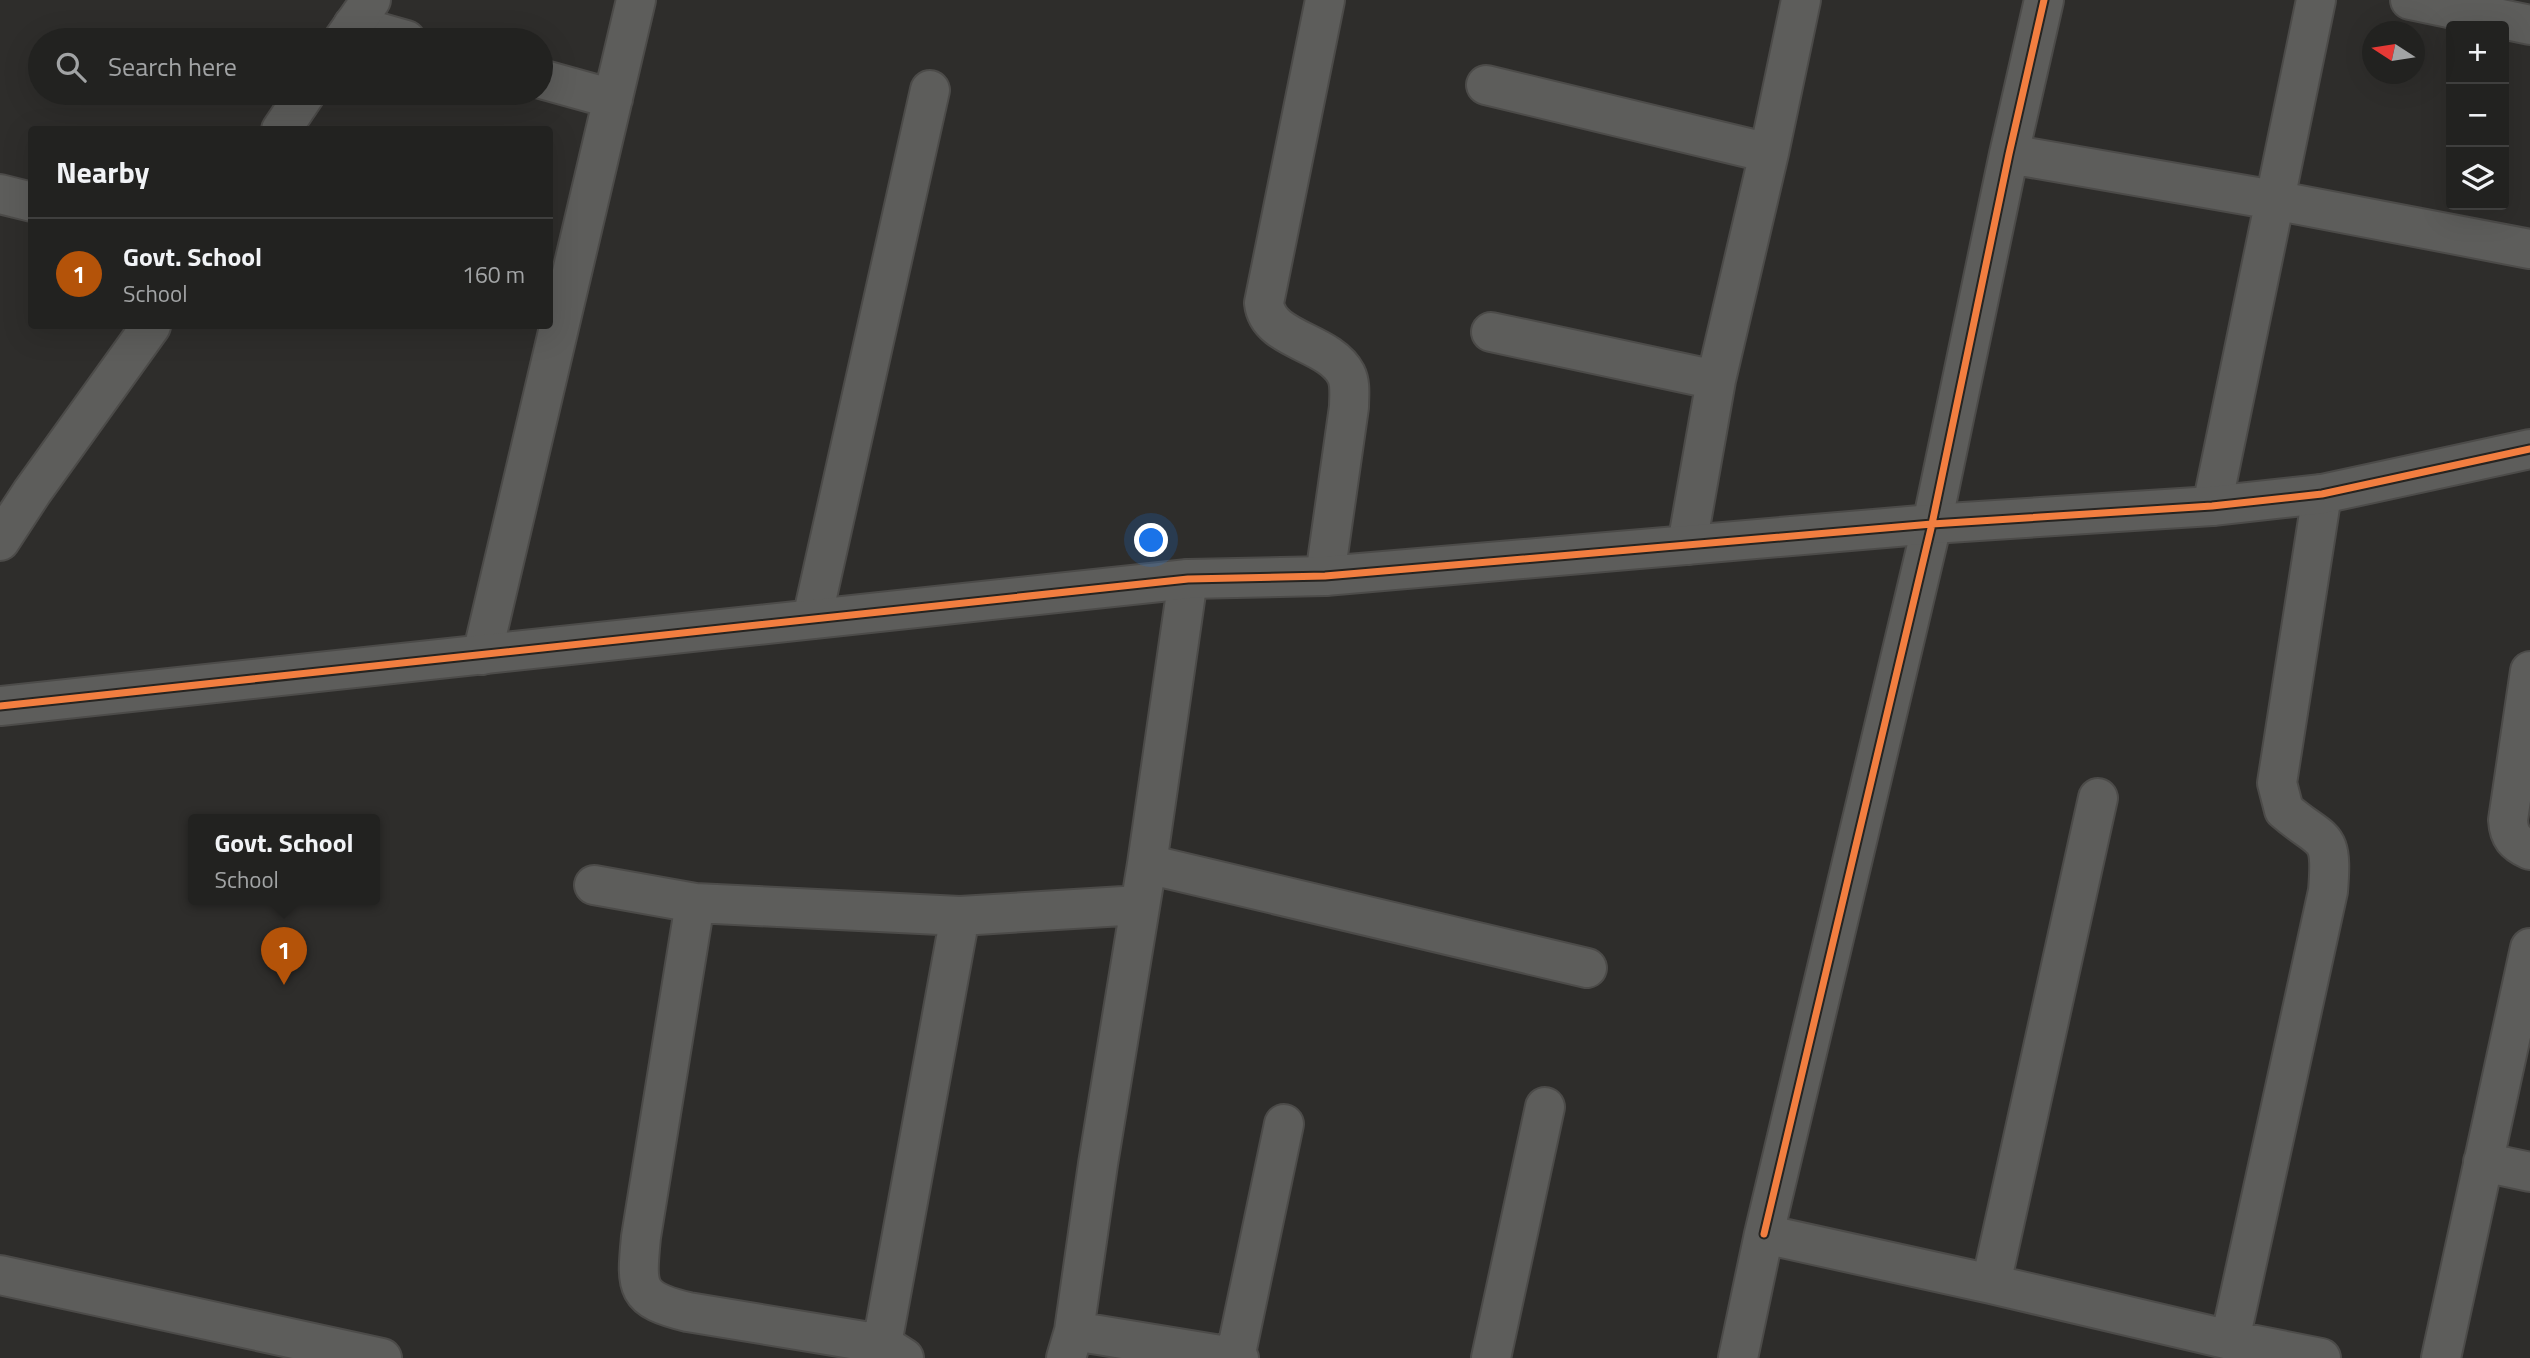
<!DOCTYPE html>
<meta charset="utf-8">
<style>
body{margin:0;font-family:"Titillium Web",sans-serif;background:#2a2a29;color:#f1f3f6}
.controls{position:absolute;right:21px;top:21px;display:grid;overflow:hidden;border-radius:7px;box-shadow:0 7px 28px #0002}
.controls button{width:63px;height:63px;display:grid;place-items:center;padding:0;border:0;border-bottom:2px solid #3f3f3e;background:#222220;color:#f1f3f6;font:35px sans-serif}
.compass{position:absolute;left:2362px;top:21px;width:63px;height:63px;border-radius:50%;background:#222220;box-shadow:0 7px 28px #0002;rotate:282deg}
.you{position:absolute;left:1152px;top:541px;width:24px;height:24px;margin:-18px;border:5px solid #fff;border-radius:50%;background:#1a73e8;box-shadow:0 0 0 10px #1a73e833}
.badge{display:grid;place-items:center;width:46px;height:46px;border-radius:50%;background:#b45309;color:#fff;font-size:23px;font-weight:700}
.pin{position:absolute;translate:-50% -58px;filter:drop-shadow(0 2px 4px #0008)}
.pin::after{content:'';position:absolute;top:37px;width:24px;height:21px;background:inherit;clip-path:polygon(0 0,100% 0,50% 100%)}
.popup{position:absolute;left:188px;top:814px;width:192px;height:91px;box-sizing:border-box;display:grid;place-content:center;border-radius:7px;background:#222220;filter:drop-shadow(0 2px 5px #0005);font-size:23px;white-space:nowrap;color:#a2a4a5}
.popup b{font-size:26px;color:#f1f3f6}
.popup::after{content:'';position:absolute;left:50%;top:100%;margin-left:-14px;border:14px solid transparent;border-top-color:#222220}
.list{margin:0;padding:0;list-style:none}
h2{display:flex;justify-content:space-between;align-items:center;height:91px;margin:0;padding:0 28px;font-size:30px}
h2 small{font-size:23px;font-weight:400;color:#a2a4a5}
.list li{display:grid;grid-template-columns:46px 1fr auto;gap:21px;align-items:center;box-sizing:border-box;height:112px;padding:0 28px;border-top:2px solid #3f3f3e}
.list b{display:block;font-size:26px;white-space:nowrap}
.list p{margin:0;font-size:23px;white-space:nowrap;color:#a2a4a5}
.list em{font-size:23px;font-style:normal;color:#a2a4a5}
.icon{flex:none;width:38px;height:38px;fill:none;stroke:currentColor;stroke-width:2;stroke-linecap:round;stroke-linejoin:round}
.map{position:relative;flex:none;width:2530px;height:1358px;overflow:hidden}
.search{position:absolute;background:#222220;box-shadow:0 7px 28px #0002;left:28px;top:28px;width:525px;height:77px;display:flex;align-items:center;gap:18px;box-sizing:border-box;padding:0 24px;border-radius:38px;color:#a2a4a5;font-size:26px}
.panel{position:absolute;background:#222220;box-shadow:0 7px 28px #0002;left:28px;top:126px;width:525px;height:203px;border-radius:7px}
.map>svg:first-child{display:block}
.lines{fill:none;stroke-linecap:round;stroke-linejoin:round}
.street-casing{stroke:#4c4b49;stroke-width:42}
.secondary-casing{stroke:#4c4b49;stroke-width:42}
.street{stroke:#5d5d5b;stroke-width:38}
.secondary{stroke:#5d5d5b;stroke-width:38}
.cycleway-casing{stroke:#262421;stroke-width:11}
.cycleway{stroke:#f27e40;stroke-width:7}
</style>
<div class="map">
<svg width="2530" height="1358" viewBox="0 0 2530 1358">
<rect width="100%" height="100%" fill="#2e2d2b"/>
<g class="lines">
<defs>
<path id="street" d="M2410,0l120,25
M353,25l53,15
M541,79l72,20
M1486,85l283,68
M2009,154l265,46 256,49
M0,194l32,8
M1491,332l225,48
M2212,506l104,-506
M1687,545l29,-165 53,-227 32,-153
M1325,576l24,-169c0,-11 2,-23 -3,-33 -17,-33 -78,-33 -82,-71l61,-303
M1188,579l-41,285 440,104
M812,619l118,-529
M482,655l154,-655
M2530,671l-22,149c1,17 7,23 22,30
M594,885l101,18 -54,334c-5,52 -6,62 47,75l194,32 22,14
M695,903l265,13 180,-11
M2483,1162l47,10
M1764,1234l168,-710 77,-370 35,-154
M0,1275l382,83
M1991,1284l107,-486
M1074,1331l165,27
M2230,1340l98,-449c5,-61 -4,-46 -44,-81l-7,-27 45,-289
M882,1344l78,-428
M1066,1358l8,-27 24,-167 49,-300
M1235,1358l49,-234
M1491,1358l54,-251
M1738,1358l26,-124 227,50 239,56 91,18
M2441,1358l89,-410"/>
<path id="secondary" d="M343,40l28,-40
M281,130l25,-37
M0,541l32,-49 119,-166
M0,706l1188,-127 137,-3 607,-52 280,-18 110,-12 208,-45"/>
</defs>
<use href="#street" class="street-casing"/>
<use href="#secondary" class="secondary-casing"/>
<use href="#street" class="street"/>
<use href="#secondary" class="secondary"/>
<defs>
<path id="cycleway" d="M0,706l1188,-127 137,-3 607,-52 280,-18 110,-12 208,-45
M1764,1234l168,-710 77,-370 35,-154"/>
</defs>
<use href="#cycleway" class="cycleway-casing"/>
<use href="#cycleway" class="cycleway"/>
</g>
</svg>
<div class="controls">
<button>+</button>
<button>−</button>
<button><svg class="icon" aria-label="layers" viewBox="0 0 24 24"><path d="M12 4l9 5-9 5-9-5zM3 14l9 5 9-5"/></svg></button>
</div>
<svg class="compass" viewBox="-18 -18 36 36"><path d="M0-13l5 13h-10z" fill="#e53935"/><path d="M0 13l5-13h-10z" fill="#a2a4a5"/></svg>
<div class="you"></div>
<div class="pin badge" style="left:284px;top:985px">1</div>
<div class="popup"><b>Govt. School</b>School</div>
<div class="search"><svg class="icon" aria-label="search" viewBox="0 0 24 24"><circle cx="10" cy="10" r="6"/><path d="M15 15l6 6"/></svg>Search here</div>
<section class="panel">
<h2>Nearby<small></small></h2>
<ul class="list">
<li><span class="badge">1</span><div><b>Govt. School</b><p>School</p></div><em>160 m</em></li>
</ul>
</section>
</div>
